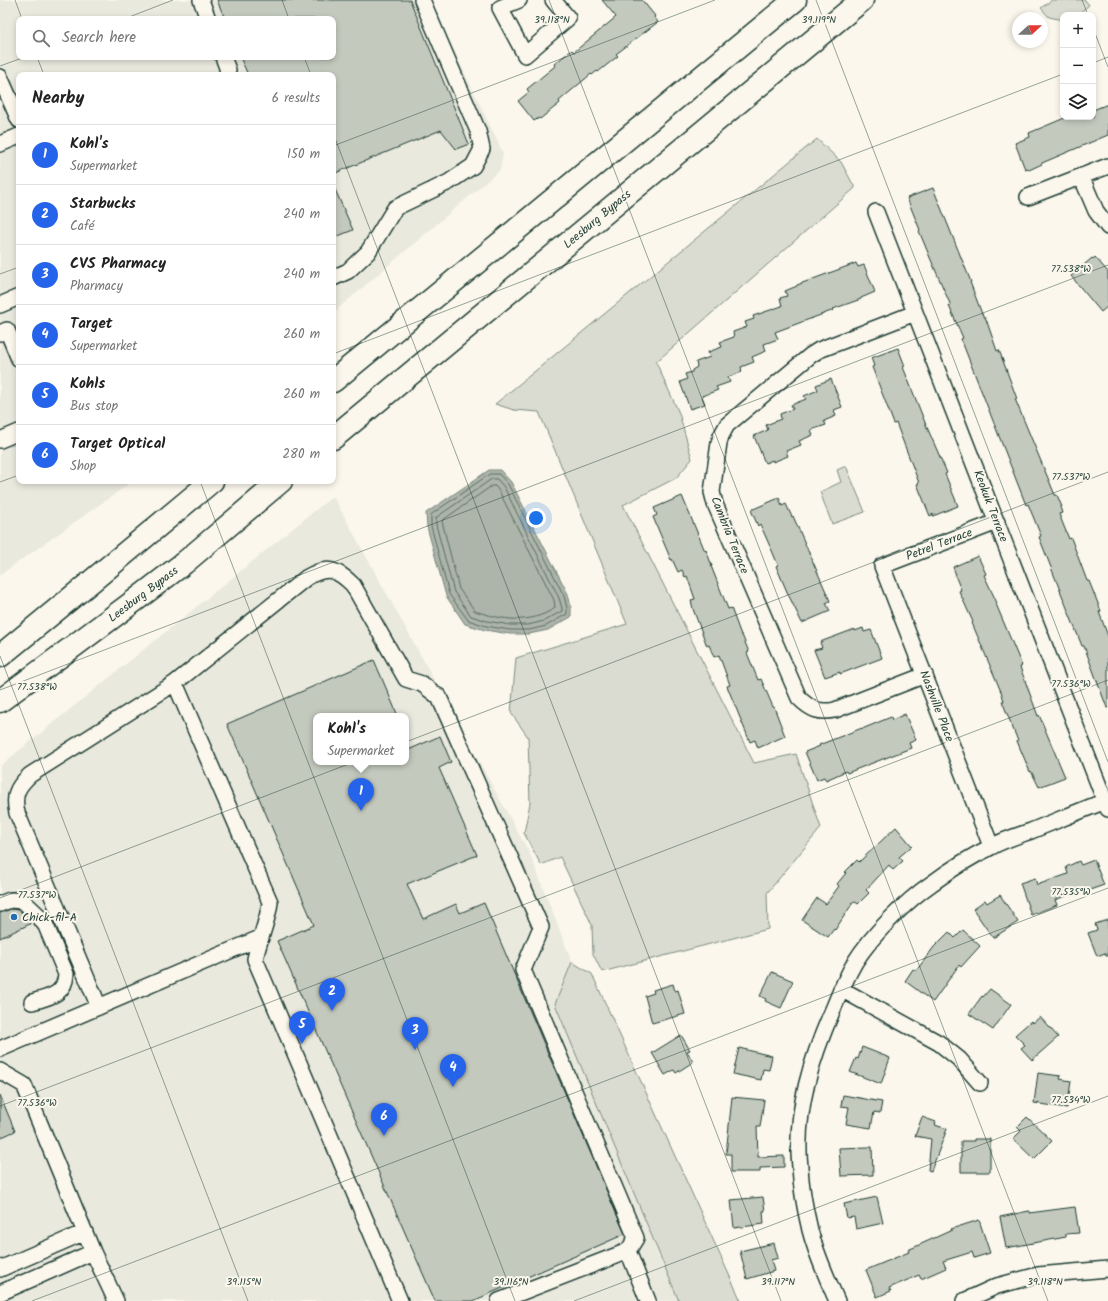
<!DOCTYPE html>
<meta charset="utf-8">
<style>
body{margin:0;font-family:Kalam,sans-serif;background:#f2f2f2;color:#222}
.controls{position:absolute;right:12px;top:12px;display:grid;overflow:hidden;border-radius:8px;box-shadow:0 2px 6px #0003}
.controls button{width:36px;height:36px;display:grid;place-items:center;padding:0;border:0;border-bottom:1px solid #e0e0e0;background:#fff;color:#222;font:20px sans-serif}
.compass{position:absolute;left:1012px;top:12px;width:36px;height:36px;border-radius:50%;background:#fff;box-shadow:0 2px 6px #0003;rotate:69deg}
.you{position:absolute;left:536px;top:518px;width:14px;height:14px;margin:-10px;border:3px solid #fff;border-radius:50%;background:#1a73e8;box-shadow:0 0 0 6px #1a73e833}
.badge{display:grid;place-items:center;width:26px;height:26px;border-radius:50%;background:#2563eb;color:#fff;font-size:13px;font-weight:700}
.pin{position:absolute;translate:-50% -33px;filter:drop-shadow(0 1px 2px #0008)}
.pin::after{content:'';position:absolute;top:21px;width:14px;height:12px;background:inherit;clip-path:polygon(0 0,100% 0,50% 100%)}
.popup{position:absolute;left:313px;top:713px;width:96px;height:52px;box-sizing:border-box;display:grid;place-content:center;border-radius:8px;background:#fff;filter:drop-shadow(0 1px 3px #0005);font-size:13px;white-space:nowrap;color:#767676}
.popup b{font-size:15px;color:#222}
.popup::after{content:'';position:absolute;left:50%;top:100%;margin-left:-8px;border:8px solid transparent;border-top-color:#fff}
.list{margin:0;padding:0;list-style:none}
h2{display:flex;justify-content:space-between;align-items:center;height:52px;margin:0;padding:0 16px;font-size:17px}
h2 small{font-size:13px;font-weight:400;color:#767676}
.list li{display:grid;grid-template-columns:26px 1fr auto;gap:12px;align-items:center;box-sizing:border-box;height:60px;padding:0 16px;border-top:1px solid #e0e0e0}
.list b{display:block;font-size:15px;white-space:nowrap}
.list p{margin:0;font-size:13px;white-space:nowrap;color:#767676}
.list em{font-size:13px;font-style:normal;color:#767676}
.icon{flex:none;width:22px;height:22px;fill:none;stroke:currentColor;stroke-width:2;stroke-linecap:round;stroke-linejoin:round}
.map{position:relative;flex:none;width:1108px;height:1301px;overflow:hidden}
.search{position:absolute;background:#fff;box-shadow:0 2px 6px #0003;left:16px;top:16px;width:320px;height:44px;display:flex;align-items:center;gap:10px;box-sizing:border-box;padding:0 14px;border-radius:8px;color:#767676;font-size:15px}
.panel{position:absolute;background:#fff;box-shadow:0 2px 6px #0003;left:16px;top:72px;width:320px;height:412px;border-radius:8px}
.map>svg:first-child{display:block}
.built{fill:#eae9de;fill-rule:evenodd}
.green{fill:#dbdcd1;stroke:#7d8c82}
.water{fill:#adb4aa;stroke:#74847b}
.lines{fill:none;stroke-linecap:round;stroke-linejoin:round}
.shore{stroke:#586d63;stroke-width:1}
.building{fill:#c4c9be;stroke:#1f3d34}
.minor-casing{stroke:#1f3d34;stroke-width:18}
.highway-casing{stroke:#1f3d34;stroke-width:25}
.minor{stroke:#fbf7ec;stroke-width:15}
.highway{stroke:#fbf7ec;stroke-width:22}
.ticks{fill:none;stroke:#1f3d34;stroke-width:1;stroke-opacity:0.45}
.poi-dot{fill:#1f6fb2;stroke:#fbf7ec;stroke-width:1.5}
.labels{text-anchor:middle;stroke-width:4;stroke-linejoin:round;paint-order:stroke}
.street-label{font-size:12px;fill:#1f3d34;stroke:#fbf7ec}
.poi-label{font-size:12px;fill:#1f3d34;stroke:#fbf7ec;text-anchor:start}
.ticks-label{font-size:10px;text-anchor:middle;fill:#1f3d34;stroke:#fbf7ec;stroke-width:4;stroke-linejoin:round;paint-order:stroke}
</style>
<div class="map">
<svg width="1108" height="1301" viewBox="0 0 1108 1301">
<rect width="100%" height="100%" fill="#fbf7ec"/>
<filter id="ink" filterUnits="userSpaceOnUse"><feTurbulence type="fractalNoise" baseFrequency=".025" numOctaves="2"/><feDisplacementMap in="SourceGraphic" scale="8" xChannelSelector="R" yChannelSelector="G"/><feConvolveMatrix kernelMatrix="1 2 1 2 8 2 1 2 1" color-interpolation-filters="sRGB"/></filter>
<g filter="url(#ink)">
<path class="built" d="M0,0h430l73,153 -3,17 -167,143v-238h-314v406h114l-133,94zM19,19h314v38h-314z
M333,496l197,358 42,108 -17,42 124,297h-679v-535zM316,716h90v46h-90z"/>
<path class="green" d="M1052,0h33l4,5 -12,10h-14v5l-14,-3 -8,-9z
M817,139l24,23 14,26 -199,174 23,51 13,46 -16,19 -53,27 131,258 42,-9 25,74 -54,65 1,36 -166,43 -9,-18 -1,-29 -32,-68 -19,8 -17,-32 6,-30 -2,-66 -17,-24 5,-55 111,-34 -88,-212 -25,-2 -19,-6z
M846,466l19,46 -33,12 -12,-32 21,-10 -4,-12z
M572,962l20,12 149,327h-62l-124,-297z"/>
<path class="water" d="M489,470h11l11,12 57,112 3,13v10l-23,13 -19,4h-19l-25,-4 -20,-6 -19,-28 -19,-69 -1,-14z"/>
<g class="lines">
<path class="shore" d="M490,474h9l9,10 56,112 3,12v6l-21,12 -17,4h-19l-24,-4 -18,-6 -19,-26 -18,-68v-11z
M492,479h5l7,8 55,111 3,10v3l-18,10 -16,4h-18l-23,-4 -16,-5 -17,-24 -18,-67v-7z
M492,486h3l4,5 55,109 1,8c-26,17 -52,12 -80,3l-16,-22 -17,-68z"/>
</g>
<path class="building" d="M217,0h193l59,144 -13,5 -15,-19 -108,44v-99h-85l-8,-18h93v-38h-108z
M602,0h40l13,16 -1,1 4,5 -42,32 2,2 -20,16 -1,-1 -5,4 -1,-1 -32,27 1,2 -20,16 -1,-1 -5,3 -16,-20 11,-9 -2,-3 28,-23 -1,-2 18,-14 2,2 42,-35z
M1108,104v31l-66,28v1l-13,6 -1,-2 -3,1 -10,-26 15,-6 -1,-4 38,-16h26v-7z
M333,185l20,45 -20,8z
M933,188l38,94h-1l12,32 4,5 11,32 2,-1 18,49h-2l40,96h2l5,12h-2l2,6 -3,1 10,25 2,-1 16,43h2l12,30 -2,1 9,24v72h-1l-23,-62h-2l-43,-109 2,-1 -13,-32 -2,1 -65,-166 2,-1 -14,-32h2l-20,-46 -12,-29 1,-1 -13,-32z
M1095,257l13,15v34l-7,6 -30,-36 21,-18 1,1z
M856,263l2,4 6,-2 11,27 -14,6v1l-28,10 1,1 -59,22 3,7 -14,5 2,7 -14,6 2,5 -13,5 1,5 -14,5 2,5 -14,5 2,3 -16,6 3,8 -15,5 -10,-27 7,-3 -2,-5 7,-2v-2l5,-3 -1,-5 14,-5 -2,-5 14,-5 -2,-5 14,-5 -1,-5 14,-5 -2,-5 9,-3 -1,-3 29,-10 -2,-8 7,-2 -2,-5 12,-5v-1z
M898,348l7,18 -2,1 23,58 21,48 -2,1 13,32 -25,10v-2l-3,2 -13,-32 2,-1 -23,-60 -2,1 -22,-57 2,-1 -3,-8z
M831,379l11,28 -8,3 2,6 -12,5 2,4 -15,5 2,5 -14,6 2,4 -15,6 2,5 -15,6v-2l-8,3 -11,-27 14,-6 -2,-5 15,-6 -1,-5 13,-5 -2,-4 15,-6 -2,-3 14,-6 -2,-5z
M682,496l23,55 1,-1 6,16h-1l17,43 3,-1 10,27h1l7,17 -2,1 11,27 3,-1 12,28h1l11,29 -27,12 -3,-8 -5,2 -23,-56 3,-1 -11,-30 -5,2 -5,-12 -2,1 -14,-37 -2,-9 4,-1 -8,-23 -2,1 -3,-7 -4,2 -6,-13 -1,1 -18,-43 4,-2 -3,-7z
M779,498l3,8 4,-2 6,13 1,-1 37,85 -4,2 4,8 -28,12 -14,-29 -12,-28 2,-1 -5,-12 -13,-29 -2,2 -7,-16z
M978,556l8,18 -2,1 13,28 -1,1 26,62 -2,1 18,49 1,-1 26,62 -26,10 -8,-16 -1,1 -13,-31h1l-16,-40h2l-2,-7 -30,-71 1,-1 -14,-31 2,-1 -6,-15h1l-3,-8z
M863,628l1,4 7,-2 11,28 -42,16v-2l-15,5 -11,-27 8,-2 -2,-6 35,-13v2z
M374,660l24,56h-82v46h90v-11l34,-15 11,26 -12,6 38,87 -70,29 16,35 33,-15 4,9 24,-10 141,331 -152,67h-38l-158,-360 37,-16 -87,-201z
M905,714l11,26 -7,3 2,5 -64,25 -1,-2 -20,9 -2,-3 -7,3 -12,-28 15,-6 -1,-1 43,-17v1l29,-12 1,3z
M896,827l16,19 -13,11 4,4 -10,9 -4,-5 -23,25 3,3 -11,11 -4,-3 -19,29 -1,-1 -6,8 -26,-17 15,-22 9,6 13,-18 -2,-2 9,-11 -1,-1 12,-12 2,2z
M1094,860l10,25 -17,6 -1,-3 -31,12 2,5 -26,10 -11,-32 15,-5 2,7 31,-11 -2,-7 13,-6 2,4z
M1000,895l18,27 -25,16 -20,-29 12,-9 2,3z
M11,909l8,1 9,8 2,6 -30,14v-25z
M1108,920v36h-2l-1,-3 -8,3 -9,-23 9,-3 -2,-6z
M963,930l17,16 -19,21 -2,-2 -26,37 -28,-21 8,-12 3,2 18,-24 15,-15 6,6z
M772,972l21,9 -12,27 -16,-7 1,-2 -6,-3z
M673,984l2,7 3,-1 7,24 -33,9 -7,-27 9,-3 -1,-3z
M990,989l21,15 -18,26 -24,-16 13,-18 1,1z
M1040,1017l18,20 -26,23 -11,-12 4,-3 -10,-10 16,-14 2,2z
M681,1035l9,15 -3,1 6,11 -17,11 -2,-3 -9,5 -13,-22z
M862,1047l28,11 -9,26 -31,-12 6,-14 2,1z
M739,1048l33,8 -3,14 -6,-1 -2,11 -28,-6z
M1038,1073l23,3 -1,3 11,2 -4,27 -33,-5z
M0,1095l15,36 -15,7z
M843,1095l39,7 -2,11 -6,-1 -3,16 -25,-4 3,-17 -8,-1z
M732,1097l32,3 -4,27h-3l1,30 26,-1v11l-24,1v4h-29v-18h-5z
M922,1117l14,5 -1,3 12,4 -16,42 -3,-1 3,-31 -16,-3z
M1027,1117l25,24 -18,18 -21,-20 8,-8 -4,-4z
M974,1139h16v33h-29v-31h13z
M868,1147h4l1,28 -32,1 -2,-28z
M763,1197l2,14h-2l1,13 -30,4 -3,-28z
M877,1197l6,26 -27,6 -2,-12 -7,1 -3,-14z
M1075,1207l4,26 -13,1v3l-60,11 -6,-31 29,-6v2z
M979,1220l11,33 -16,5 -2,-6 -29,9 3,7 -25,11 -2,-4 -30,13 2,3 -14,6 -11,-27 43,-18 -1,-2 44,-20 -1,-1z
M774,1243l4,15 -7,2 3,11 -27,8 -7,-28z"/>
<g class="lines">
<defs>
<path id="minor" d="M201,0l7,19
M519,0l-19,8 25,47 43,-37 -15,-18
M223,57l5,13 -2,5
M0,77l19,43
M0,144l19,-8
M1081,176l15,35 12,16
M1028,197l80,-31
M876,212l232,597
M333,278l15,-7 20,-19 27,-44 54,-26 24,-16 9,-17 -4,-18 -56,-131
M0,305l19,-8
M915,313l-96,37 -8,5 -84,70 -6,11 -2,7 -7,49 3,12 84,194c12,12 20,15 36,12l90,-35
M0,333l7,-3 12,29
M0,440l19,-8
M175,683l131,-105c21,-13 31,-9 47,7l53,94 16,5 17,13 102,230 -18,43 113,268 -8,13
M991,846l-109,-280 115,-44
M0,904l10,-4 13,1 14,13 9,12 20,48c-1,21 -17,23 -34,28
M841,989l98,54 20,16 21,24
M99,1007l-82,-194c-4,-18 0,-26 13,-38l145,-92 95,219c-2,19 -11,38 -15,57l145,342
M0,1049l260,-111
M0,1071l24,14 69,167 23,49
M0,1269l85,-37
M0,1293l93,-41
M499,1301l129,-50 20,50
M837,1301c-10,-23 -21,-47 -27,-71 -5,-21 -9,-42 -10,-63 -6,-56 12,-110 34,-160 6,-15 13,-31 21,-45 16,-26 51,-61 76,-78 19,-14 39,-27 60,-37 12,-7 26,-11 40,-16 25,-10 51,-21 77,-31
M964,1301l33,-15 41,-11 70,-6"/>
<path id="highway" d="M333,381l462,-381
M333,438l529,-438
M0,656l93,-76 119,-99
M0,701l137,-102 47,-36 97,-82"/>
</defs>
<use href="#minor" class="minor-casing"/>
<use href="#highway" class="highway-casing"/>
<use href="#minor" class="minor"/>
<use href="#highway" class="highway"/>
</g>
</g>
<path class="ticks" d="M15,0l7,19M282,0l7,19M549,0l499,1301M816,0l292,762M1082,0l6,15M124,19l49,-19M1093,28l15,39M37,57l7,18M304,57l7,18M1093,63l15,-6M0,66l25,-9M333,133l448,1168M333,146l382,-146M0,274l19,-7M333,354l730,-280M200,481l315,820M0,482l19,-7M0,656l248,645M0,690l1108,-425M0,898l1108,-426M0,1106l1108,-426M32,1301l1076,-413M574,1301l534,-205"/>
<circle class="poi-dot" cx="14" cy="917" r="4"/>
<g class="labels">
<g class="street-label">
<text transform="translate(597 219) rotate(-40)" y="4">Leesburg Bypass</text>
<text transform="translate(991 506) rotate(69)" y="4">Keokuk Terrace</text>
<text transform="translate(730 535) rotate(68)" y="4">Cambria Terrace</text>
<text transform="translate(939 544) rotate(-21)" y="4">Petrel Terrace</text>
<text transform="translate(143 594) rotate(-37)" y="4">Leesburg Bypass</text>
<text transform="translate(937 706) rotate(69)" y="4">Nashville Place</text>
</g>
<g class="poi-label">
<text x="22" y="921">Chick-fil-A</text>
</g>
</g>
<g class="ticks-label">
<text x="819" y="23">39.119°N</text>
<text x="552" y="23">39.118°N</text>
<text x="1071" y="272">77.538°W</text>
<text x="1071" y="480">77.537°W</text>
<text x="1071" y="687">77.536°W</text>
<text x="37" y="690">77.538°W</text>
<text x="1071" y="895">77.535°W</text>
<text x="37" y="898">77.537°W</text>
<text x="1071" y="1103">77.534°W</text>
<text x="37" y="1106">77.536°W</text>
<text x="244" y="1285">39.115°N</text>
<text x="511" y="1285">39.116°N</text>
<text x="778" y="1285">39.117°N</text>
<text x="1045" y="1285">39.118°N</text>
</g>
</svg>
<div class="controls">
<button>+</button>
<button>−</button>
<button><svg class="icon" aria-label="layers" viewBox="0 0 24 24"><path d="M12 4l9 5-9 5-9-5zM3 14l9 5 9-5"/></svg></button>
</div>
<svg class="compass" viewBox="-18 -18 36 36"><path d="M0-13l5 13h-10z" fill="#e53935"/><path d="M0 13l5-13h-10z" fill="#767676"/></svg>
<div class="you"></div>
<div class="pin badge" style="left:361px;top:811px">1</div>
<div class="popup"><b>Kohl's</b>Supermarket</div>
<div class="pin badge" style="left:332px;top:1011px">2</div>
<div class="pin badge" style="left:415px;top:1050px">3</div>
<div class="pin badge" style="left:453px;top:1087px">4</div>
<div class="pin badge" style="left:302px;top:1044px">5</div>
<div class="pin badge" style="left:384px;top:1136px">6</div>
<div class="search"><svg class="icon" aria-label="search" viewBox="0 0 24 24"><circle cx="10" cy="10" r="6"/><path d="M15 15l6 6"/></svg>Search here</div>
<section class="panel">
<h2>Nearby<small>6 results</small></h2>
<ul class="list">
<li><span class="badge">1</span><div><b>Kohl's</b><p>Supermarket</p></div><em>150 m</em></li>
<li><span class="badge">2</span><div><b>Starbucks</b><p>Café</p></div><em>240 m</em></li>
<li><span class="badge">3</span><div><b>CVS Pharmacy</b><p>Pharmacy</p></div><em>240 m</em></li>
<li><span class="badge">4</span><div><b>Target</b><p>Supermarket</p></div><em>260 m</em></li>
<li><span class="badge">5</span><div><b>Kohls</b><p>Bus stop</p></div><em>260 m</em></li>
<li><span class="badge">6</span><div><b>Target Optical</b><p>Shop</p></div><em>280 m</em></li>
</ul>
</section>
</div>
